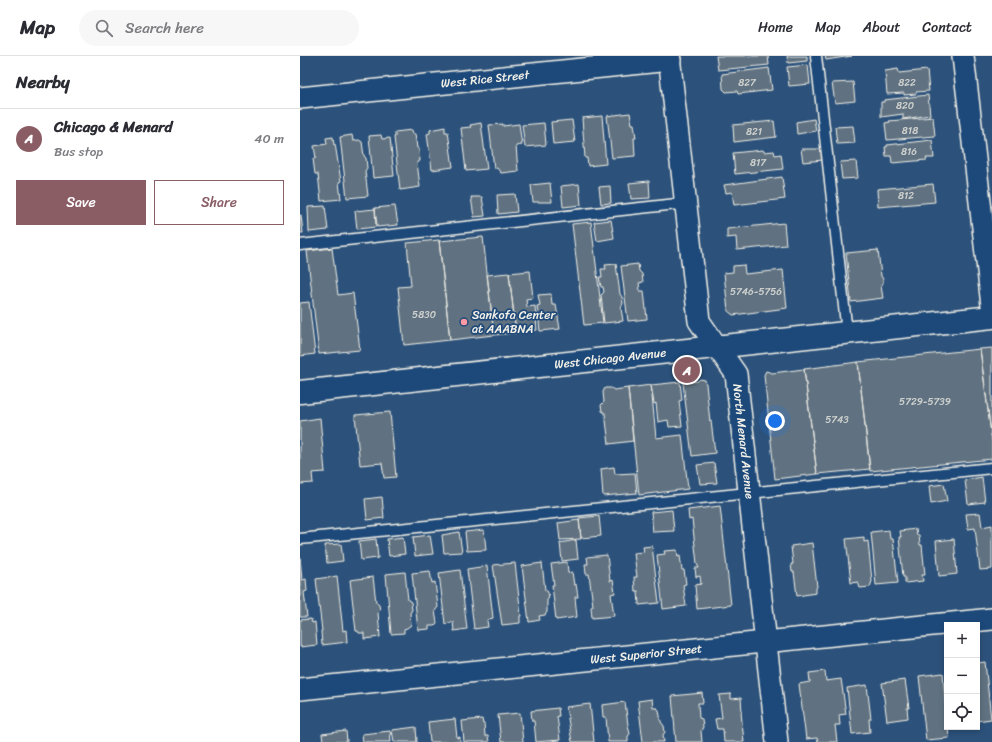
<!DOCTYPE html>
<meta charset="utf-8">
<style>
body{margin:0;font-family:Sriracha,sans-serif;background:#f7f7f7;color:#2b2b33}
.controls{position:absolute;right:12px;bottom:12px;display:grid;overflow:hidden;border-radius:0px;box-shadow:0 2px 6px #0003}
.controls button{width:36px;height:36px;display:grid;place-items:center;padding:0;border:0;border-bottom:1px solid #e1e1e2;background:#fff;color:#2b2b33;font:20px sans-serif}
.you{position:absolute;left:475px;top:365px;width:14px;height:14px;margin:-10px;border:3px solid #fff;border-radius:50%;background:#1a73e8;box-shadow:0 0 0 6px #1a73e833}
.badge{display:grid;place-items:center;width:26px;height:26px;border-radius:50%;background:#8a5d65;color:#fff;font-size:13px;font-weight:700}
.pin{position:absolute;translate:-50% -50%;border:2px solid #fff;box-shadow:0 1px 4px #0006}
.list{margin:0;padding:0;list-style:none}
h2{display:flex;justify-content:space-between;align-items:center;height:52px;margin:0;padding:0 16px;font-size:17px}
h2 small{font-size:13px;font-weight:400;color:#7c7c81}
.list li{display:grid;grid-template-columns:26px 1fr auto;gap:12px;align-items:center;box-sizing:border-box;height:60px;padding:0 16px;border-top:1px solid #e1e1e2}
.list b{display:block;font-size:15px;white-space:nowrap}
.list p{margin:0;font-size:13px;white-space:nowrap;color:#7c7c81}
.list em{font-size:13px;font-style:normal;color:#7c7c81}
.actions{display:flex;gap:8px;padding:12px 16px}
.actions a{flex:1;padding:9px 0;border:1px solid #8a5d65;border-radius:0px;text-align:center;font-size:14px;color:#8a5d65}
.actions .main{background:#8a5d65;color:#fff}
.icon{flex:none;width:22px;height:22px;fill:none;stroke:currentColor;stroke-width:2;stroke-linecap:round;stroke-linejoin:round}
.map{position:relative;flex:none;width:692px;height:686px;overflow:hidden}
header{display:flex;align-items:center;gap:24px;box-sizing:border-box;height:56px;padding:0 20px;background:#fff;border-bottom:1px solid #e1e1e2}
header strong{font-size:19px}
nav{display:flex;gap:22px;margin-inline-start:auto;font-size:14px}
.search{width:280px;height:36px;background:#f7f7f7;display:flex;align-items:center;gap:10px;box-sizing:border-box;padding:0 14px;border-radius:22px;color:#7c7c81;font-size:15px}
main{display:flex}
aside{flex:1;background:#fff}
.map>svg:first-child{display:block}
.building{fill:#607281;stroke:#f4f1e8}
.lines{fill:none;stroke-linecap:round;stroke-linejoin:round}
.service-casing{stroke:#f4f1e8;stroke-width:13}
.minor-casing{stroke:#f4f1e8;stroke-width:24}
.secondary-casing{stroke:#f4f1e8;stroke-width:25}
.service{stroke:#1f4a7a;stroke-width:10}
.minor{stroke:#1f4a7a;stroke-width:21}
.secondary{stroke:#1f4a7a;stroke-width:22}
.poi-dot{fill:#ff9aa2;stroke:#1f4a7a;stroke-width:1.5}
.labels{text-anchor:middle;stroke-width:3.5;stroke-linejoin:round;paint-order:stroke}
.number-label{font-size:10px;fill:#cfd1ce}
.street-label{font-size:12px;fill:#f4f1e8;stroke:#1f4a7a}
.poi-label{font-size:12px;fill:#f4f1e8;stroke:#1f4a7a;text-anchor:start}
</style>
<header>
<strong>Map</strong>
<div class="search"><svg class="icon" aria-label="search" viewBox="0 0 24 24"><circle cx="10" cy="10" r="6"/><path d="M15 15l6 6"/></svg>Search here</div>
<nav><a>Home</a><a>Map</a><a>About</a><a>Contact</a></nav>
</header>
<main>
<aside>
<h2>Nearby<small></small></h2>
<ul class="list">
<li><span class="badge">A</span><div><b>Chicago &amp; Menard</b><p>Bus stop</p></div><em>40 m</em></li>
</ul>
<div class="actions"><a class="main">Save</a><a>Share</a></div>
</aside>
<div class="map">
<svg width="692" height="686" viewBox="0 0 692 686">
<rect width="100%" height="100%" fill="#2c527b"/>
<filter id="ink" filterUnits="userSpaceOnUse"><feTurbulence type="fractalNoise" baseFrequency=".025" numOctaves="2"/><feDisplacementMap in="SourceGraphic" scale="8" xChannelSelector="R" yChannelSelector="G"/><feConvolveMatrix kernelMatrix="1 2 1 2 8 2 1 2 1" color-interpolation-filters="sRGB"/></filter>
<g filter="url(#ink)">
<path class="building" d="M416,0h52l1,9 -51,5z
M487,0h20v5l-19,2z
M525,0h27l-26,4z
M508,9l2,19 -21,2 -2,-19z
M469,12l3,22 -34,4 -1,-3 -11,1 -3,-3 -1,-15z
M598,13l1,4 28,-3 2,21 -13,1v2l-12,1v-2l-17,1 -2,-23z
M553,26l2,19 -20,2 -3,-20z
M628,39l2,20 -27,4v-5l-22,3v-15h3v-2z
M330,57l2,11h2l2,14h-2l1,18 -23,2 -5,-42z
M302,60l4,48 -18,2 -1,-8h-2l-3,-40z
M633,61l2,19 -48,4 -2,-17 5,-1 -1,-1z
M514,63l2,12 -19,3 -1,-12z
M272,64l3,22 -22,2 -2,-22z
M474,65l2,16 -42,5 -1,-17z
M181,67l6,46 -21,2 -5,-43 10,-1 -1,-2z
M244,67l2,22 -21,2 -3,-22z
M203,68v2l16,-2 3,21 -6,1 2,25 -17,2 -4,-5h-3l-5,-43z
M553,70l2,17 -18,1 -2,-17z
M145,71v5h3l5,35 -21,3 -5,-36 3,-1v-3z
M112,74l1,4h2l2,14h1l1,2 1,11 -3,1 3,25 -20,3 -6,-53h1v-5z
M52,79l1,6 6,-1 3,2 2,14 2,2 1,10 -2,3 3,25 -21,2 -7,-61z
M81,79l1,4 8,-1 4,38 -21,2 -4,-42z
M33,81l1,8 1,-1 6,37 -2,1 2,17 -20,2 -3,-27h-3l-2,-15 3,-1 -2,-12 13,-2 -1,-6z
M632,84l2,18h-8l1,2 -35,3 -1,-7h-5l-1,-9h2v-2z
M501,93h20l2,11 -20,2z
M463,94l1,2 10,-1 1,4 6,-1 2,15 -48,5 -2,-21z
M556,105l2,17 -16,1 -2,-17z
M482,121l3,22 -51,6 -2,-13 -6,1 -2,-8z
M349,125l1,17 -19,1 -2,-16z
M250,127l2,19h-19l-2,-17z
M279,128l2,21 -18,2 -2,-21z
M633,128l2,18 -57,5 -1,-18z
M310,130l1,17 -10,1 -2,-17z
M215,138l2,18 -19,2 -1,-19z
M171,141h11l3,19 -11,1z
M25,150l3,24 -19,2 -1,-25z
M95,150l3,19 -21,2 -2,-19z
M75,153l1,18 -19,2 -2,-18z
M0,159h1l2,18h-3z
M311,164l3,18 -17,3 -3,-19z
M291,166l12,101 -19,2 -12,-101z
M484,167l2,22 -49,5 -1,-13 -9,1v-9z
M183,181l11,98 -44,5 -11,-99z
M139,184l11,100 -46,5 -6,-58 13,-1 -4,-43z
M32,192l6,47 15,-2 7,57 -41,4 -12,-103z
M578,194l3,26 2,3v4l-2,3 2,12 -32,4 -5,-49z
M316,208l4,30 2,3 1,6 -2,5 2,13 -19,2 -3,-28 3,-3 -1,-5h-2l-2,-10h3l-1,-8h5l-1,-4z
M338,208l1,7 3,3 1,8 -4,1 1,8h4l3,28 -19,2 -7,-55z
M444,209l1,9 38,-4 4,38 -54,7 -5,-4 -4,-38 9,-1v-6z
M230,215l3,27 -7,1 1,8 8,-1 2,24 -21,3 -7,-60z
M209,217l7,60 -22,2 -7,-60z
M251,238l1,11h4l4,24 -20,2 -3,-25 3,-1 -2,-10z
M9,246l6,52 -15,2v-53z
M692,292v93l-12,-92z
M680,293l12,92v18l-122,12 -12,-109z
M558,306l12,107 -53,5 -13,-105z
M504,313l13,105 -42,5 -11,-104 2,-4 6,2z
M400,323l5,1 1,4 4,38 1,-1 4,32 -23,3 -9,-73 15,-2z
M380,326l2,18 -3,1 3,25 -13,1 -1,-7 -10,2 -2,-19 -2,1 -3,-19z
M351,329l5,53 26,-3 6,54 -49,6 -11,-107z
M305,332h6l3,2 14,-2 5,53 -24,3 -4,-31 -3,-2 -1,-6 3,-3 -1,-10z
M90,356l6,65 -12,1 -2,-15 -22,2 -5,-50z
M20,362l5,54 -13,1 1,10 -13,1v-63z
M414,407l3,20 -17,1 -3,-19z
M314,411l1,7 20,-1 2,20 -34,3 -2,-27z
M682,421l3,25 -17,2 -3,-24z
M644,428l3,17 -16,3 -2,-18z
M82,441l2,21 -17,2 -2,-21z
M420,450l11,99 -34,4 -2,-24 6,-1 -1,-8 -4,1 -1,-9h4l-2,-4 -5,-45 -3,1 -1,-10z
M372,454l2,21 -21,1 -2,-20z
M680,457l2,14 10,-2v44l-12,1 -5,-42 -7,1 -2,-15z
M299,460l2,20 -20,2 -2,-20z
M279,464l2,19 -21,1 -2,-17z
M616,473l1,6h2l1,10h2l3,30h-3l1,6 -18,2v-6h-2l-4,-40h2l-1,-6z
M184,474l2,20 -19,1 -2,-19z
M589,474l1,9h3l5,44 -22,2 -5,-53z
M159,476l3,20 -18,1 -2,-18z
M130,479l3,19 -18,2 -2,-19z
M103,481l2,17 -16,2 -2,-17z
M564,481v5l4,-1 4,40 -2,6 -10,1 -2,-6 -7,1 -5,-44z
M76,483l2,19 -17,2 -2,-19z
M654,483l3,35 -18,2 -3,-35z
M276,484l2,19 -16,2 -2,-18z
M512,487l5,44 -1,1v5l-19,3 -3,-24h-2l-1,-8h2l-2,-18z
M41,488l2,17 -16,2 -2,-18z
M352,490l7,57 -20,2 -1,-14h-3l-1,-14h3l-3,-24 10,-1 -1,-5z
M377,494l1,7 2,-1 2,14h2l2,14 -3,1 3,21 -23,3 -6,-54 8,-1 -1,-3z
M307,499l3,26 3,-1 2,13 -4,1 3,22 -22,2 -1,-11 2,-1 -4,-32h-3l-1,-10h3l-1,-7z
M0,501l2,23 4,-1 1,12 -3,1 3,25h-7z
M267,506l1,11 4,-1 2,13 2,-1 2,13h-3l2,20 -21,3 -4,-35h2l-3,-21z
M215,507l6,53h-1v7l-18,2 -9,-60z
M242,507l3,27 3,2 1,6 -2,2v12l-2,3 -6,1 1,4 -11,2 -7,-56z
M187,510l6,52 -6,2 1,7 -14,2 -7,-60z
M160,514l7,59 -13,2 -1,-9 -8,2 -6,-51z
M130,515l2,12 3,-1 3,25 -3,4 2,12 -3,3h-5v3l-11,1 -6,-57z
M105,516l3,28 3,2 1,8 -2,3 1,12 -4,3 -3,1v4l-13,1 -5,-60z
M37,520l6,55 3,-1 1,12 -25,3 -1,-14h1l-6,-52z
M73,521l3,25 3,3 1,5 -2,2 2,25 -16,2v-6h-5l-1,-2h-2l-6,-51z
M11,563l1,4 3,-1 2,23 -17,2v-27z
M685,606l6,57 -14,2v-58z
M525,615l1,10 15,-2 5,35 -7,1 1,10h-5l2,17h-19l-1,-4 -11,1 -7,-55 11,-2 -1,-9z
M643,617l4,54h1l1,11 -23,2 -7,-64z
M605,624l4,28h-2l1,10 -21,3 -5,-38z
M567,629l4,34h-2l1,13 -18,2 -5,-46z
M402,637l1,10h-5l1,15 3,1 1,8 -2,4 1,11h-26l-4,-46z
M431,638v5l10,-1 1,14h-1l3,30h-20l-1,-13h-6l-2,-10 7,-1 -3,-23z
M352,643l1,9h4l2,2 2,12 3,4 1,6 -2,3 1,7h-21l-5,-41z
M325,646l3,23 2,9 -2,2v6h-20l-2,-25h-3l-1,-12z
M290,648l4,38h-22l-6,-35z
M258,652l1,8h-2l3,24 -24,2 -2,-21h-2l-1,-10z
M220,657l3,29h-22l-3,-27z
M155,663l2,19 3,-1v5h-30l-2,-20z
M182,663l1,5 1,-1 1,13h3l1,6h-25l-2,-21z
M116,671l1,15h-23l-2,-12z
M46,675l1,11h-24l-1,-8z
M90,675l1,11h-28l-1,-8z"/>
<g class="lines">
<defs>
<path id="service" d="M516,0l31,277
M0,189l386,-42
M0,483l692,-71"/>
<g id="minor">
<path id="s1" d="M369,0l30,265 37,53 41,368"/>
<path d="M663,0l29,249"/>
<path id="s2" d="M0,42l370,-38"/>
<path id="s3" d="M0,633l692,-70"/>
</g>
<g id="secondary">
<path id="s4" d="M0,336l692,-75"/>
</g>
</defs>
<use href="#service" class="service-casing"/>
<use href="#minor" class="minor-casing"/>
<use href="#secondary" class="secondary-casing"/>
<use href="#service" class="service"/>
<use href="#minor" class="minor"/>
<use href="#secondary" class="secondary"/>
</g>
</g>
<circle class="poi-dot" cx="164" cy="266" r="4"/>
<g class="labels">
<g class="number-label">
<text x="447" y="30">827</text>
<text x="607" y="30">822</text>
<text x="605" y="53">820</text>
<text x="610" y="78">818</text>
<text x="454" y="79">821</text>
<text x="609" y="99">816</text>
<text x="458" y="110">817</text>
<text x="606" y="143">812</text>
<text x="456" y="239">5746-5756</text>
<text x="124" y="262">5830</text>
<text x="625" y="349">5729-5739</text>
<text x="537" y="367">5743</text>
</g>
<g class="street-label">
<text dy="4" stroke="none"><textPath href="#s2" startOffset="186">West Rice Street</textPath></text>
<text dy="4" stroke="none"><textPath href="#s4" startOffset="312">West Chicago Avenue</textPath></text>
<text dy="4" stroke="none"><textPath href="#s1" startOffset="399">North Menard Avenue</textPath></text>
<text dy="4" stroke="none"><textPath href="#s3" startOffset="348">West Superior Street</textPath></text>
</g>
<g class="poi-label">
<text x="172" y="263">Sankofa Center<tspan x="172" dy="14">at AAABNA</tspan></text>
</g>
</g>
</svg>
<div class="controls">
<button>+</button>
<button>−</button>
<button><svg class="icon" aria-label="locate" viewBox="0 0 24 24"><circle cx="12" cy="12" r="6"/><path d="M12 2v4M12 18v4M2 12h4M18 12h4"/></svg></button>
</div>
<div class="you"></div>
<div class="pin badge" style="left:387px;top:314px">A</div>
</div>
</main>
